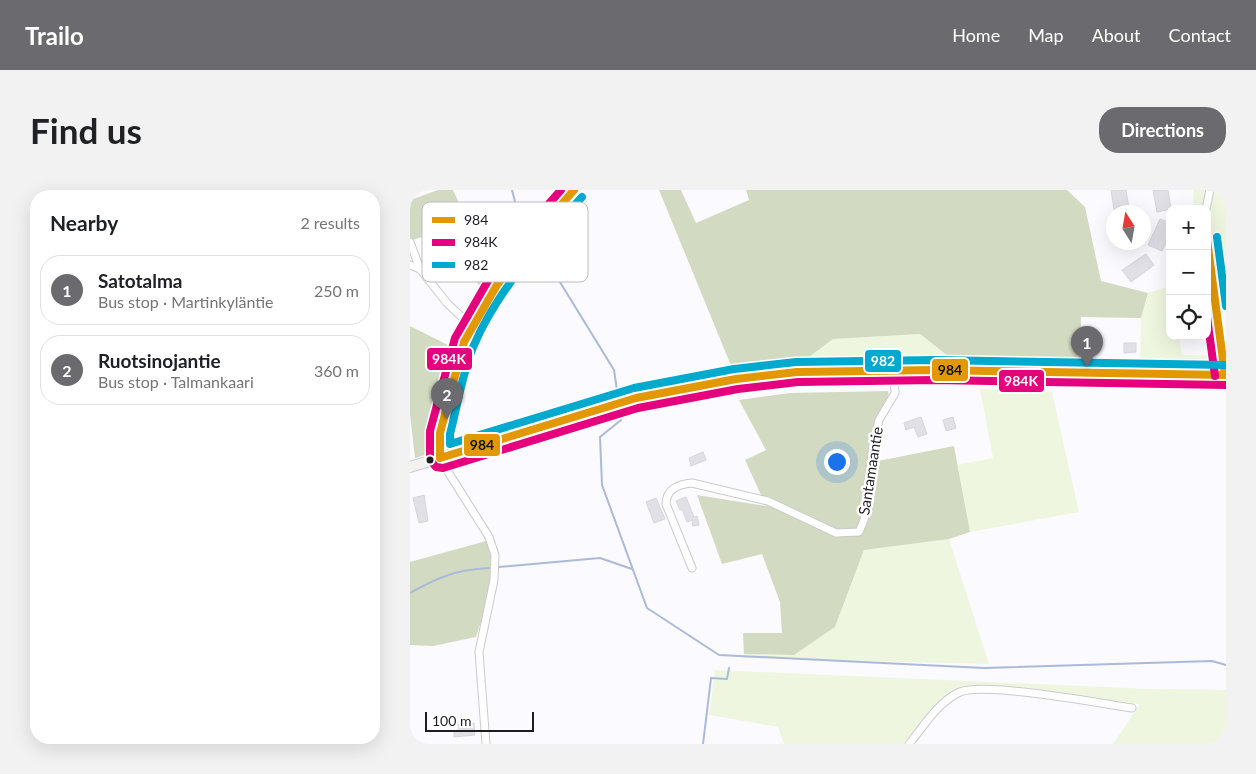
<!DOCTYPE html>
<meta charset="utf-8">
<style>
body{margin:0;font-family:Lato,sans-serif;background:#f2f2f2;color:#202124}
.controls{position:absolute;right:15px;top:15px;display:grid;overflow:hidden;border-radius:10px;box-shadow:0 5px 20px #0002}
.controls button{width:45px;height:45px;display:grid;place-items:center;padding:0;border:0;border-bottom:1px solid #e0e0e0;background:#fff;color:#202124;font:25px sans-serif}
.compass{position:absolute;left:696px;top:15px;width:45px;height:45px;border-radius:50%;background:#fff;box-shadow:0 5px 20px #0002;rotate:349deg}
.scale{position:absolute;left:15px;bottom:12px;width:109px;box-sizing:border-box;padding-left:5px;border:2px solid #1d1c21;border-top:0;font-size:14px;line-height:18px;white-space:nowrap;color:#1d1c21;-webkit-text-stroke:4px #fff;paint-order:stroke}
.you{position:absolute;left:426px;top:271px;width:18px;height:18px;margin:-12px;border:4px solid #fff;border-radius:50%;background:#1a73e8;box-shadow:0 0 0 8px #1a73e833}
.badge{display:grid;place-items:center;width:32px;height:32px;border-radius:50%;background:#6b6a6e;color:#fff;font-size:16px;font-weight:700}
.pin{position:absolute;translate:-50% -41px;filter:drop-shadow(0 1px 2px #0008)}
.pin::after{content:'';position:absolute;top:26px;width:18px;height:15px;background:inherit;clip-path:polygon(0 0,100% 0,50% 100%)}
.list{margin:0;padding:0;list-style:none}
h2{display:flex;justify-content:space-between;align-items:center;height:65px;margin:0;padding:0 20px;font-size:21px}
h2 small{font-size:16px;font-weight:400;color:#757577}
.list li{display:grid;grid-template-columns:32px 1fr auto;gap:15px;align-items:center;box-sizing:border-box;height:70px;margin:0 10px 10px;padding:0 10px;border:1px solid #e0e0e0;border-radius:20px}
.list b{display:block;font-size:19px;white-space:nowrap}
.list p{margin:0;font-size:16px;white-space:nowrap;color:#757577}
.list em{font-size:16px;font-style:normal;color:#757577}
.icon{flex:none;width:28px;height:28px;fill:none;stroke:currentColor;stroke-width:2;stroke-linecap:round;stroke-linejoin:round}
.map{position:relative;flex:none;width:816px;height:554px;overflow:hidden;border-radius:20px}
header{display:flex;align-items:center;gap:30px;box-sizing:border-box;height:70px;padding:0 25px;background:#6b6a6e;color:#fff}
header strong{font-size:24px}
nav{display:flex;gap:28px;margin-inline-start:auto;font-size:18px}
.intro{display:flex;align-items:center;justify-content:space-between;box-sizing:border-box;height:120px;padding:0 30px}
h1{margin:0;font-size:35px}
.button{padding:12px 22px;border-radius:20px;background:#6b6a6e;color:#fff;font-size:18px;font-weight:700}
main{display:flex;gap:30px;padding:0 30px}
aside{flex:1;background:#fff;border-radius:20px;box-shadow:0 5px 20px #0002}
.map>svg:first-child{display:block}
.green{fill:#eff6e0}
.forest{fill:#d3dac2}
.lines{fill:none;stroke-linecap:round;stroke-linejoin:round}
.stream{stroke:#abbad9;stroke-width:2}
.building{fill:#e1e0e7;stroke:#d6d5da}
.street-casing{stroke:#cbcace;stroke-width:9}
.secondary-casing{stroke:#cbcace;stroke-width:12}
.street{stroke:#fefeff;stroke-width:7}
.secondary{stroke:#f2f2f0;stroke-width:10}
.bus-1-casing{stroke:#fff;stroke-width:11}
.bus-2-casing{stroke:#fff;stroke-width:11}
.bus-3-casing{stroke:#fff;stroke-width:11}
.bus-1{stroke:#e19803;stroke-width:8}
.bus-2{stroke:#e5007d;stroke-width:8}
.bus-3{stroke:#00a9ce;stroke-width:8}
.bus-dot{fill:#1d1c21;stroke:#fff;stroke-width:2}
.labels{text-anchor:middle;stroke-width:5;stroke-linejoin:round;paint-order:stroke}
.street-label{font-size:15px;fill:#1d1c21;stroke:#fff}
.key{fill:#fff;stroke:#bbbbbc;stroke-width:1}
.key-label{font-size:14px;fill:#1d1c21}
.line-badge{stroke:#fff;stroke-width:2}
.badge-label{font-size:14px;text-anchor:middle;font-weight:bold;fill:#fff}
.pale-badge-label{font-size:14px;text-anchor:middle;font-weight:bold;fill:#111}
</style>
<header>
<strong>Trailo</strong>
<nav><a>Home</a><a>Map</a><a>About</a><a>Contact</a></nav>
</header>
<div class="intro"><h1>Find us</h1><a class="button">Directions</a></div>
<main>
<aside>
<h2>Nearby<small>2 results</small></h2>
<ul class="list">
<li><span class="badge">1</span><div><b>Satotalma</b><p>Bus stop · Martinkyläntie</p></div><em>250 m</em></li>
<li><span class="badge">2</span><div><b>Ruotsinojantie</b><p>Bus stop · Talmankaari</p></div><em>360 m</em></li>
</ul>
</aside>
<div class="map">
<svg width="816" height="554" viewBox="0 0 816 554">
<rect width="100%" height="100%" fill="#fbfafe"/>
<path class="green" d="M783,0h14l-4,19h-9z
M804,0h12v86l-17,3 7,48h-6c-7,-42 -6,-97 4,-137z
M110,26l10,25 -33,44 -27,-59z
M760,96v50h9l3,19 37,1v8l-79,-2 1,-44 7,-25z
M510,144l33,26 -156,6 36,-27z
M570,199l72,3 27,120 -109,20 -12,-67 35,-7z
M539,349l40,125 -247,-6 2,-4 50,1 41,-28 29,-77z
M305,480l436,19 75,1v54h-113l27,-40 -162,-19 -24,5 -23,20 -28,34h-119l-6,-17 -69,-12z"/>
<path class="forest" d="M28,0h15l41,90 -38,67 -23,100 -4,7 -14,4 -5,-44v-88l42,21 29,-59 -41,-57 -30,10v-41z
M249,0h22l15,33 53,-23 -3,-10h321l18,17 16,74 47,12 -7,25 -60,-1 -1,45 -127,-2 -33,-26 -87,5 -36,27 -65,2z
M478,201l1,6 -14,23 -7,43 86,-17 16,86 -21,7 -85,11 -29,77 -41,28 -50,-1 -1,-21h39l-2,-31 -18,-48 -40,10 -25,-69 69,11 -21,-46 21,-10 -27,-50 51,-7z
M79,347c13,38 -2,64 -13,100l-43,9 -23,-1v-83l76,-21z"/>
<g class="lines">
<path class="stream" d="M102,0l6,23 11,18
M126,53l78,127 4,27
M209,220v1
M211,230l-21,17 2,48 45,123 72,47 265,13 228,-7 14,4
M41,273l10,-3
M89,377l101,-9 32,11
M0,403c29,-16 45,-23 79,-25
M293,554l8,-66 16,1 2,-11"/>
</g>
<path class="building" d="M701,0h15l3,18 -15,2z
M743,0h15l3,19 -14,3z
M750,29l10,4v12l-8,16 -14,-6z
M736,64l8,11 -23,17 -9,-12z
M714,153h12v9l-12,1z
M511,227l6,17 -9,3 -4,-10 -8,3 -2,-7z
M543,227l3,11 -10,3 -3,-11z
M293,262l3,8 -15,6 -2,-8z
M14,305l4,26 -9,2 -6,-25z
M276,307l8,20 3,-1 2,9 -6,1 -1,-6 -5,2 -5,-13 -2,1 -4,-9z
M246,308l9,21 -11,4 -8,-21z
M64,533l1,12 -21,2v-6l5,-1 -1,-6z"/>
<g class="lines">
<defs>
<path id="street" d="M796,19l4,-19
M797,48l18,137
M0,52l10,27 27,34 25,24
M0,75l10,4
M282,378l-26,-64c0,-15 13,-20 26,-21l76,18 68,32 23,-1 5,-12 9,-74 6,-26 16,-27 -1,-23
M76,554l-7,-92 15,-72 1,-25 -6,-18 -44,-70 -6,-21 1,-13 16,-68 8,-23 8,-15 25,-42 33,-44 44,-51
M499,554c14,-17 30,-43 51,-52 27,-10 138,11 172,16"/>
<path id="secondary" d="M0,277l226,-69 100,-19 61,-7 97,-2 332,5"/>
</defs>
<use href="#street" class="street-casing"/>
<use href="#secondary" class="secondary-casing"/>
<use href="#street" class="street"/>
<use href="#secondary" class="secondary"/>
<defs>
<path id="bus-1" d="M164,0l-44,51 -33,44 -33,57 -24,91v25l196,-60 100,-19 61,-7 138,-2 291,5
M797,50l18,135"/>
<path id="bus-2" d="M151,0l-39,44 -33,45 -34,59 -25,93v29l6,7 7,1 195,-60 100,-19 60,-7 137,-2 291,5
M797,127l8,59"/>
<path id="bus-3" d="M172,7c-40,45 -84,92 -108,148 -11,24 -17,63 -24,89v10l184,-56 100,-19 62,-7 139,-2 291,5
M807,47l9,69"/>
</defs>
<use href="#bus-1" class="bus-1-casing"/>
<use href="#bus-2" class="bus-2-casing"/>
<use href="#bus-3" class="bus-3-casing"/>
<use href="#bus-1" class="bus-1"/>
<use href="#bus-2" class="bus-2"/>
<use href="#bus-3" class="bus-3"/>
</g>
<circle class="bus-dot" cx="20" cy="270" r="4.5"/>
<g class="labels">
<g class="street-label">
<text transform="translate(461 281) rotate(-81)" y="5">Santamaantie</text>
</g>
</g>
<rect x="12" y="12" width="166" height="80" rx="8" class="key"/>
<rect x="22" y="27" width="23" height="6" fill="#e19803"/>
<rect x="22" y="49" width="23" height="7" fill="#e5007d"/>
<rect x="22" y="72" width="23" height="6" fill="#00a9ce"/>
<g class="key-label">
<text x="54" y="35">984</text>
<text x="54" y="57">984K</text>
<text x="54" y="80">982</text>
</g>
<g class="line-badge">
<rect x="16" y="157" width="47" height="24" rx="5" fill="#e5007d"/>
<rect x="454" y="159" width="38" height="24" rx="5" fill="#00a9ce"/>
<rect x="521" y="168" width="38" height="24" rx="5" fill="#e19803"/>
<rect x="588" y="179" width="47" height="24" rx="5" fill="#e5007d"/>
<rect x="53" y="243" width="38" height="24" rx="5" fill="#e19803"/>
</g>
<g class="badge-label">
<text x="39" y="174">984K</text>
<text x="473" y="176">982</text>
<text x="611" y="196">984K</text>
</g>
<g class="pale-badge-label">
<text x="540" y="185">984</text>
<text x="72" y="260">984</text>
</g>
</svg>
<div class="controls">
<button>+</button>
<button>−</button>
<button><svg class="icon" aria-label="locate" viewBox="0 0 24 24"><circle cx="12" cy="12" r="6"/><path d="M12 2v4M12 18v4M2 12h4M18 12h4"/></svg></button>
</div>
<svg class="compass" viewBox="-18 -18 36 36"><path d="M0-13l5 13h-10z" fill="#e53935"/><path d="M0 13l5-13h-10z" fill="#757577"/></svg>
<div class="scale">100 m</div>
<div class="you"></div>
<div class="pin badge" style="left:677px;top:177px">1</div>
<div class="pin badge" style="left:37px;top:229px">2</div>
</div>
</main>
